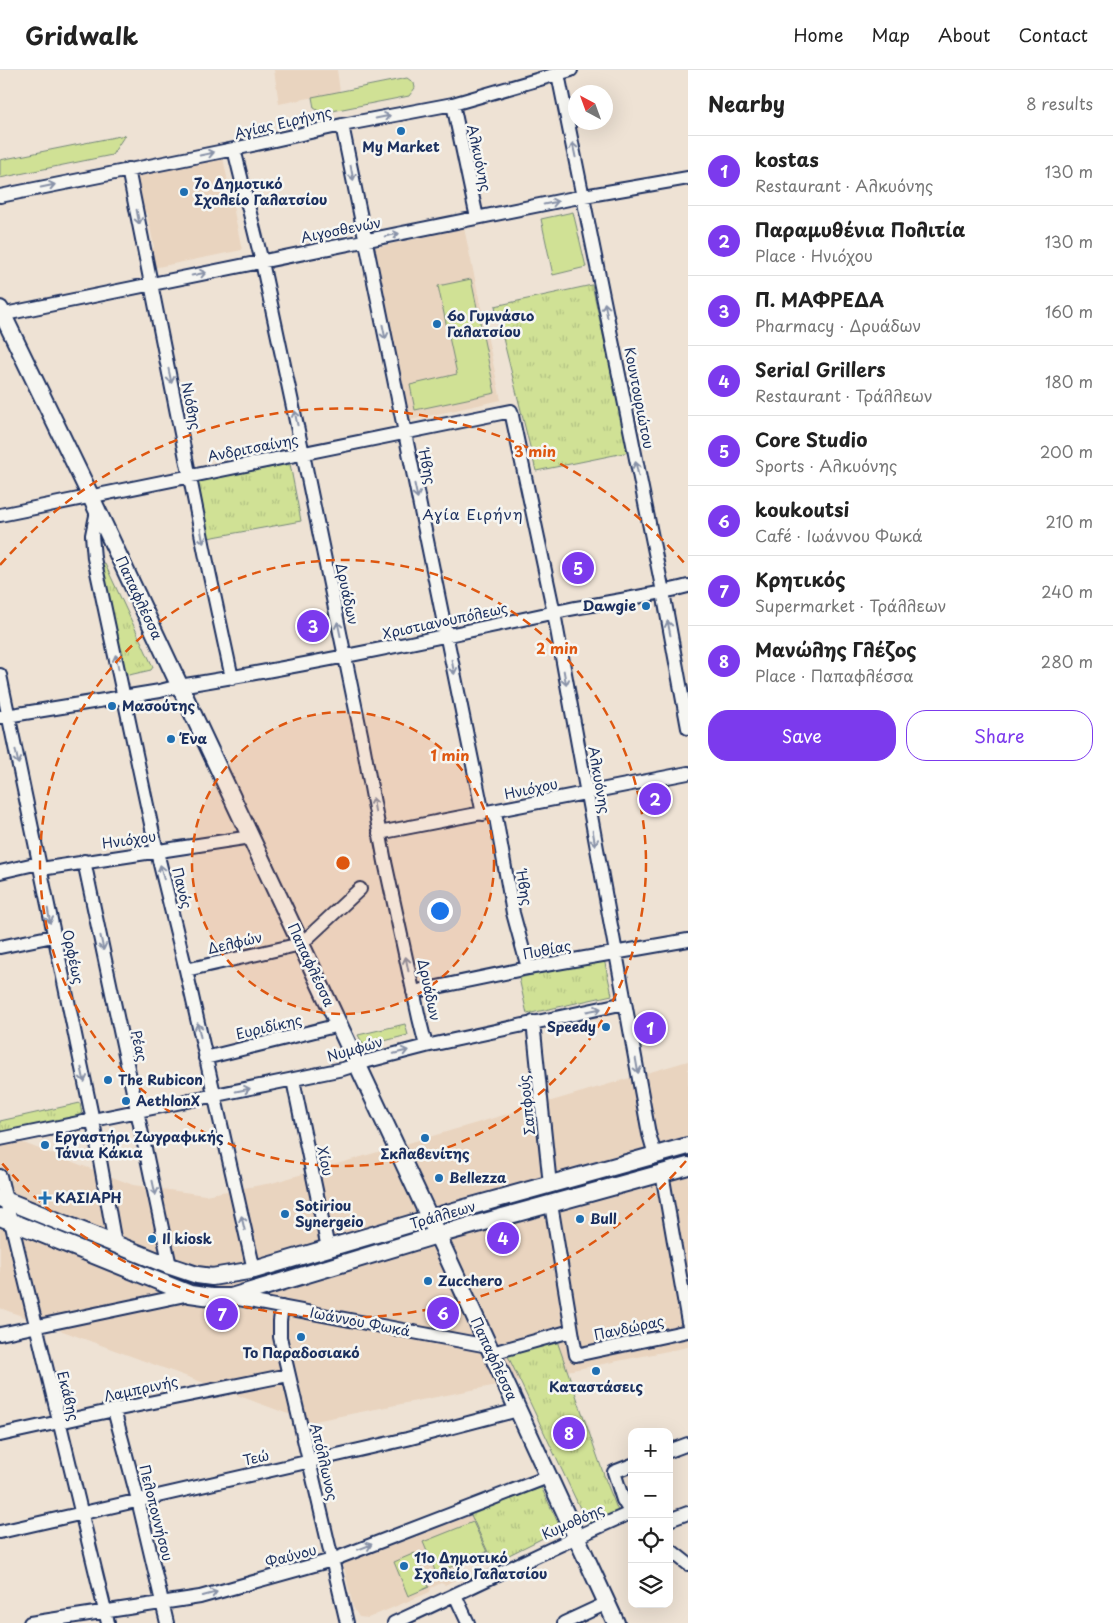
<!DOCTYPE html>
<meta charset="utf-8">
<style>
body{margin:0;font-family:"Playpen Sans",sans-serif;background:#f6f6f6;color:#222}
.controls{position:absolute;right:15px;bottom:15px;display:grid;overflow:hidden;border-radius:10px;box-shadow:0 5px 20px #0002}
.controls button{width:45px;height:45px;display:grid;place-items:center;padding:0;border:0;border-bottom:1px solid #e0e0e0;background:#fff;color:#222;font:25px sans-serif}
.compass{position:absolute;left:568px;top:15px;width:45px;height:45px;border-radius:50%;background:#fff;box-shadow:0 5px 20px #0002;rotate:319deg}
.you{position:absolute;left:439px;top:840px;width:18px;height:18px;margin:-12px;border:4px solid #fff;border-radius:50%;background:#1a73e8;box-shadow:0 0 0 8px #1a73e833}
.badge{display:grid;place-items:center;width:32px;height:32px;border-radius:50%;background:#7c3aed;color:#fff;font-size:16px;font-weight:700}
.pin{position:absolute;translate:-50% -50%;border:2px solid #fff;box-shadow:0 1px 5px #0006}
.list{margin:0;padding:0;list-style:none}
h2{display:flex;justify-content:space-between;align-items:center;height:65px;margin:0;padding:0 20px;font-size:21px}
h2 small{font-size:16px;font-weight:400;color:#767676}
.list li{display:grid;grid-template-columns:32px 1fr auto;gap:15px;align-items:center;box-sizing:border-box;height:70px;padding:0 20px;border-top:1px solid #e0e0e0}
.list b{display:block;font-size:19px;white-space:nowrap}
.list p{margin:0;font-size:16px;white-space:nowrap;color:#767676}
.list em{font-size:16px;font-style:normal;color:#767676}
.actions{display:flex;gap:10px;padding:15px 20px}
.actions a{flex:1;padding:11px 0;border:1px solid #7c3aed;border-radius:20px;text-align:center;font-size:18px;color:#7c3aed}
.actions .main{background:#7c3aed;color:#fff}
.icon{flex:none;width:28px;height:28px;fill:none;stroke:currentColor;stroke-width:2;stroke-linecap:round;stroke-linejoin:round}
.map{position:relative;flex:none;width:688px;height:1553px;overflow:hidden}
header{display:flex;align-items:center;gap:30px;box-sizing:border-box;height:70px;padding:0 25px;background:#fff;border-bottom:1px solid #e0e0e0}
header strong{font-size:24px}
nav{display:flex;gap:28px;margin-inline-start:auto;font-size:18px}
main{display:flex}
aside{flex:1;background:#fff}
.map>svg:first-child{display:block}
.built{fill:#e9d4bf}
.grass{fill:url(#grass-tufts);stroke:#76887a}
.garden{fill:#d0e195;stroke:#76887a}
.lines{fill:none;stroke-linecap:round;stroke-linejoin:round}
.minor-casing{stroke:#1b2f5e;stroke-width:16}
.tertiary-casing{stroke:#1b2f5e;stroke-width:20}
.minor{stroke:#f6f6f2;stroke-width:12}
.tertiary{stroke:#f6f6f2;stroke-width:16}
.oneway{stroke:#8892a8}
.ring{fill:none;stroke:#de5710;stroke-width:2.5;stroke-dasharray:9 6}
.poi-dot{fill:#1f6fb2;stroke:#f6f6f2;stroke-width:2}
.labels{text-anchor:middle;stroke-width:5;stroke-linejoin:round;paint-order:stroke}
.street-label{font-size:14px;fill:#1b2f5e;stroke:#f6f6f2}
.poi-label{font-size:14px;font-weight:bold;fill:#1b2f5e;stroke:#f6f6f2;text-anchor:start}
.neighbourhood-label{font-size:15px;letter-spacing:1px;fill:#1b2f5e;stroke:#f6f6f2}
.centre{fill:#de5710;stroke:#f6f6f2;stroke-width:2.5}
.ring-label{font-size:15px;text-anchor:middle;font-weight:bold;fill:#de5710;stroke:#f6f6f2;stroke-width:5;stroke-linejoin:round;paint-order:stroke}
</style>
<header>
<strong>Gridwalk</strong>
<nav><a>Home</a><a>Map</a><a>About</a><a>Contact</a></nav>
</header>
<main>
<div class="map">
<svg width="688" height="1553" viewBox="0 0 688 1553">
<defs>
<pattern id="grass-tufts" width="24" height="20" patternUnits="userSpaceOnUse" patternTransform="scale(1.25)"><rect width="24" height="20" fill="#d0e195"/><path d="M3 7l-1-3M5 7V3M7 7l1-3M15 17l-1-3M17 17v-4M19 17l1-3" fill="none" stroke="#b2c183"/></pattern>
</defs>
<rect width="100%" height="100%" fill="#eee2d4"/>
<filter id="ink" filterUnits="userSpaceOnUse"><feTurbulence type="fractalNoise" baseFrequency=".02" numOctaves="2"/><feDisplacementMap in="SourceGraphic" scale="10" xChannelSelector="R" yChannelSelector="G"/><feConvolveMatrix kernelMatrix="1 2 1 2 8 2 1 2 1" color-interpolation-filters="sRGB"/></filter>
<g filter="url(#ink)">
<path class="built" d="M274,0h63l3,22 -61,12z
M222,83l20,97 -89,18 -2,-19 3,-2 -7,-34 -5,1 -7,-43z
M464,158l37,172 -91,20 -37,-172z
M688,991v286l-378,75 -310,-114v-174l133,51 72,10 67,-12z
M471,1445l18,39 -28,13 3,8 -19,10 -4,-2 -10,5 -1,4 -62,26 -9,-1 -6,-10 -10,-43z"/>
<path class="grass" d="M592,215l37,167 -93,19 -41,-165z
M290,394l11,57 -93,17 -10,-57z
M103,493l2,1 48,103 -2,3 -22,5 -3,-2 -24,-108z
M604,889l8,36 -85,19 -8,-36z
M405,954l3,11 -44,11 -6,-11z
M80,1033l3,17 -83,17v-16z
M556,1268l50,143 12,30 -31,12 -80,-169z
M541,1417l20,42 -68,34 -22,-48z"/>
<path class="garden" d="M407,8l7,5 1,5 -6,8 -87,17 -8,-5 -2,-11z
M125,65l-13,20 -112,23v-18z
M573,142l13,55 -33,8 -12,-56z
M471,209l24,114 -80,17 -5,-25 47,-11 -19,-88z
M473,1452l14,30 -51,21 -13,-31z
M415,1483l14,34 -21,9 -14,-34z"/>
<g class="lines">
<defs>
<path id="minor" d="M558,4l105,518 25,136
M453,34l24,114
M342,55l141,689
M234,79l28,113 41,192 59,285 23,123 34,156 7,28
M128,99l77,384 27,125
M0,126l234,-47 108,-24 111,-21 118,-34
M0,245l584,-119 104,-18
M97,441l-5,24 2,23 63,294 29,118 68,300
M0,445l511,-104 43,202 95,521 6,21
M0,605l93,446 22,123
M0,647l160,-26 19,-5c125,-20 248,-46 372,-73 45,-10 92,-15 137,-27
M495,742l18,101 15,55
M379,763l309,-60
M84,791l86,405
M41,799l210,-32
M0,802l39,-9
M0,877l53,-11
M186,900l115,-26 59,-55
M413,922l115,-24 160,-28
M533,952l17,163
M205,988l134,-33
M293,1010l35,168
M0,1069l343,-70 25,-8 58,-15 199,-43
M662,1103l26,149
M0,1106l108,447
M551,1134l25,151 112,-24
M233,1228l255,48
M282,1237l-2,14v16l67,286
M0,1264l190,-40
M492,1283l79,-22
M114,1340l24,90 29,123
M0,1365l114,-25 174,-35
M669,1381l19,-7
M632,1395l-18,7 9,28 9,15
M669,1450l19,-7
M0,1462l407,-93 111,-29
M669,1479l19,15
M455,1525l13,28
M30,1553l170,-26 132,-37 216,-83
M394,1553c79,-36 156,-75 236,-110
M564,1553l43,-20"/>
<path id="tertiary" d="M0,239l91,188 339,722 186,404
M0,1128l170,68 27,9 15,2 42,-7 200,-59 234,-65
M0,1147l190,77 21,3h20l206,-62 251,-69"/>
</defs>
<use href="#minor" class="minor-casing"/>
<use href="#tertiary" class="tertiary-casing"/>
<use href="#minor" class="minor"/>
<use href="#tertiary" class="tertiary"/>
</g>
<defs><path id="oneway-shaft" d="M-6 0H5M1.5-3L5.5 0L1.5 3" fill="none" stroke-width="1.6" stroke-linecap="round" stroke-linejoin="round" transform="scale(1.25)"/></defs>
<g class="oneway">
<use href="#oneway-shaft" transform="translate(383 47) rotate(-11)"/>
<use href="#oneway-shaft" transform="translate(574 80) rotate(-102)"/>
<use href="#oneway-shaft" transform="translate(207 84) rotate(-11)"/>
<use href="#oneway-shaft" transform="translate(352 103) rotate(79)"/>
<use href="#oneway-shaft" transform="translate(48 116) rotate(-12)"/>
<use href="#oneway-shaft" transform="translate(551 133) rotate(-11)"/>
<use href="#oneway-shaft" transform="translate(138 147) rotate(79)"/>
<use href="#oneway-shaft" transform="translate(392 165) rotate(-11)"/>
<use href="#oneway-shaft" transform="translate(199 204) rotate(-11)"/>
<use href="#oneway-shaft" transform="translate(606 240) rotate(-101)"/>
<use href="#oneway-shaft" transform="translate(384 262) rotate(78)"/>
<use href="#oneway-shaft" transform="translate(170 306) rotate(78)"/>
<use href="#oneway-shaft" transform="translate(296 348) rotate(-102)"/>
<use href="#oneway-shaft" transform="translate(637 399) rotate(-102)"/>
<use href="#oneway-shaft" transform="translate(416 421) rotate(78)"/>
<use href="#oneway-shaft" transform="translate(202 466) rotate(79)"/>
<use href="#oneway-shaft" transform="translate(669 558) rotate(-101)"/>
<use href="#oneway-shaft" transform="translate(339 559) rotate(-102)"/>
<use href="#oneway-shaft" transform="translate(117 592) rotate(-102)"/>
<use href="#oneway-shaft" transform="translate(453 597) rotate(79)"/>
<use href="#oneway-shaft" transform="translate(565 608) rotate(80)"/>
<use href="#oneway-shaft" transform="translate(17 687) rotate(78)"/>
<use href="#oneway-shaft" transform="translate(374 735) rotate(-100)"/>
<use href="#oneway-shaft" transform="translate(594 768) rotate(80)"/>
<use href="#oneway-shaft" transform="translate(162 802) rotate(-104)"/>
<use href="#oneway-shaft" transform="translate(49 846) rotate(80)"/>
<use href="#oneway-shaft" transform="translate(102 873) rotate(78)"/>
<use href="#oneway-shaft" transform="translate(407 894) rotate(-101)"/>
<use href="#oneway-shaft" transform="translate(594 940) rotate(-12)"/>
<use href="#oneway-shaft" transform="translate(199 960) rotate(-102)"/>
<use href="#oneway-shaft" transform="translate(401 982) rotate(-14)"/>
<use href="#oneway-shaft" transform="translate(637 996) rotate(80)"/>
<use href="#oneway-shaft" transform="translate(83 1005) rotate(78)"/>
<use href="#oneway-shaft" transform="translate(243 1020) rotate(-12)"/>
<use href="#oneway-shaft" transform="translate(154 1118) rotate(78)"/>
<use href="#oneway-shaft" transform="translate(243 1153) rotate(-103)"/>
<use href="#oneway-shaft" transform="translate(365 1477) rotate(-21)"/>
<use href="#oneway-shaft" transform="translate(210 1524) rotate(-15)"/>
</g>
</g>
<circle cx="343" cy="793" r="151" fill="#de5710" fill-opacity=".12"/>
<g class="ring">
<circle cx="343" cy="793" r="151"/>
<circle cx="343" cy="793" r="303"/>
<path d="M686 1091A454 454 0 0 1 0 1091M0 495A454 454 0 0 1 686 495"/>
</g>
<g class="poi-dot">
<circle cx="401" cy="61" r="5"/>
<circle cx="184" cy="122" r="5"/>
<circle cx="437" cy="254" r="5"/>
<circle cx="646" cy="536" r="5"/>
<circle cx="112" cy="636" r="5"/>
<circle cx="171" cy="669" r="5"/>
<circle cx="606" cy="957" r="5"/>
<circle cx="108" cy="1010" r="5"/>
<circle cx="126" cy="1031" r="5"/>
<circle cx="425" cy="1068" r="5"/>
<circle cx="45" cy="1075" r="5"/>
<circle cx="439" cy="1108" r="5"/>
<path d="M42.5 1120.5h5v5h5v5h-5v5h-5v-5h-5v-5h5z"/>
<circle cx="285" cy="1144" r="5"/>
<circle cx="580" cy="1149" r="5"/>
<circle cx="152" cy="1169" r="5"/>
<circle cx="428" cy="1211" r="5"/>
<circle cx="301" cy="1267" r="5"/>
<circle cx="596" cy="1301" r="5"/>
<circle cx="404" cy="1496" r="5"/>
</g>
<g class="labels">
<g class="street-label">
<text transform="translate(283 53) rotate(-13)" y="5">Αγίας Ειρήνης</text>
<text transform="translate(479 88) rotate(78)" y="5">Αλκυόνης</text>
<text transform="translate(341 160) rotate(-11)" y="5">Αιγοσθενών</text>
<text transform="translate(639 328) rotate(79)" y="5">Κουντουριώτου</text>
<text transform="translate(191 336) rotate(78)" y="5">Νιόβης</text>
<text transform="translate(253 378) rotate(-11)" y="5">Ανδριτσαίνης</text>
<text transform="translate(427 397) rotate(78)" y="5">Ήβης</text>
<text transform="translate(347 524) rotate(78)" y="5">Δρυάδων</text>
<text transform="translate(139 528) rotate(65)" y="5">Παπαφλέσσα</text>
<text transform="translate(445 551) rotate(-12)" y="5">Χριστιανουπόλεως</text>
<text transform="translate(599 710) rotate(80)" y="5">Αλκυόνης</text>
<text transform="translate(531 719) rotate(-12)" y="5">Ηνιόχου</text>
<text transform="translate(129 770) rotate(-8)" y="5">Ηνιόχου</text>
<text transform="translate(182 818) rotate(76)" y="5">Πανός</text>
<text transform="translate(524 818) rotate(80)" y="5">Ήβης</text>
<text transform="translate(235 873) rotate(-13)" y="5">Δελφών</text>
<text transform="translate(547 880) rotate(-11)" y="5">Πυθίας</text>
<text transform="translate(73 887) rotate(78)" y="5">Ορφέως</text>
<text transform="translate(311 895) rotate(65)" y="5">Παπαφλέσσα</text>
<text transform="translate(429 920) rotate(78)" y="5">Δρυάδων</text>
<text transform="translate(269 957) rotate(-13)" y="5">Ευριδίκης</text>
<text transform="translate(139 976) rotate(78)" y="5">Ρέας</text>
<text transform="translate(355 979) rotate(-16)" y="5">Νυμφών</text>
<text transform="translate(527 1035) rotate(-96)" y="5">Σαπφούς</text>
<text transform="translate(325 1091) rotate(78)" y="5">Χίου</text>
<text transform="translate(443 1145) rotate(-16)" y="5">Τράλλεων</text>
<text transform="translate(360 1252) rotate(11)" y="5">Ιωάννου Φωκά</text>
<text transform="translate(629 1258) rotate(-12)" y="5">Πανδώρας</text>
<text transform="translate(494 1289) rotate(65)" y="5">Παπαφλέσσα</text>
<text transform="translate(141 1319) rotate(-12)" y="5">Λαμπρινής</text>
<text transform="translate(68 1326) rotate(76)" y="5">Εκάβης</text>
<text transform="translate(256 1388) rotate(-13)" y="5">Τεώ</text>
<text transform="translate(324 1392) rotate(77)" y="5">Απόλλωνος</text>
<text transform="translate(156 1443) rotate(76)" y="5">Πελοποννήσου</text>
<text transform="translate(573 1452) rotate(-24)" y="5">Κυμοθόης</text>
<text transform="translate(291 1486) rotate(-15)" y="5">Φαύνου</text>
</g>
<g class="poi-label">
<text x="401" y="82" text-anchor="middle">My Market</text>
<text x="194" y="119">7ο Δημοτικό<tspan x="194" dy="16">Σχολείο Γαλατσίου</tspan></text>
<text x="447" y="251">6ο Γυμνάσιο<tspan x="447" dy="16">Γαλατσίου</tspan></text>
<text x="636" y="541" text-anchor="end">Dawgie</text>
<text x="122" y="641">Μασούτης</text>
<text x="181" y="674">Ένα</text>
<text x="596" y="962" text-anchor="end">Speedy</text>
<text x="118" y="1015">The Rubicon</text>
<text x="136" y="1036">AethlonX</text>
<text x="55" y="1072">Εργαστήρι Ζωγραφικής<tspan x="55" dy="16">Τάνια Κάκια</tspan></text>
<text x="425" y="1089" text-anchor="middle">Σκλαβενίτης</text>
<text x="449" y="1113">Bellezza</text>
<text x="55" y="1133">ΚΑΣΙΑΡΗ</text>
<text x="295" y="1141">Sotiriou<tspan x="295" dy="16">Synergeio</tspan></text>
<text x="590" y="1154">Bull</text>
<text x="162" y="1174">Il kiosk</text>
<text x="438" y="1216">Zucchero</text>
<text x="301" y="1288" text-anchor="middle">Το Παραδοσιακό</text>
<text x="596" y="1322" text-anchor="middle">Καταστάσεις</text>
<text x="414" y="1493">11ο Δημοτικό<tspan x="414" dy="16">Σχολείο Γαλατσίου</tspan></text>
</g>
<g class="neighbourhood-label">
<text x="473" y="450">Αγία Ειρήνη</text>
</g>
</g>
<circle cx="343" cy="793" r="8" class="centre"/>
<g class="ring-label">
<text x="535" y="387">3 min</text>
<text x="557" y="584">2 min</text>
<text x="450" y="691">1 min</text>
</g>
</svg>
<div class="controls">
<button>+</button>
<button>−</button>
<button><svg class="icon" aria-label="locate" viewBox="0 0 24 24"><circle cx="12" cy="12" r="6"/><path d="M12 2v4M12 18v4M2 12h4M18 12h4"/></svg></button>
<button><svg class="icon" aria-label="layers" viewBox="0 0 24 24"><path d="M12 4l9 5-9 5-9-5zM3 14l9 5 9-5"/></svg></button>
</div>
<svg class="compass" viewBox="-18 -18 36 36"><path d="M0-13l5 13h-10z" fill="#e53935"/><path d="M0 13l5-13h-10z" fill="#767676"/></svg>
<div class="you"></div>
<div class="pin badge" style="left:650px;top:958px">1</div>
<div class="pin badge" style="left:655px;top:729px">2</div>
<div class="pin badge" style="left:313px;top:556px">3</div>
<div class="pin badge" style="left:503px;top:1168px">4</div>
<div class="pin badge" style="left:578px;top:498px">5</div>
<div class="pin badge" style="left:443px;top:1243px">6</div>
<div class="pin badge" style="left:222px;top:1244px">7</div>
<div class="pin badge" style="left:569px;top:1363px">8</div>
</div>
<aside>
<h2>Nearby<small>8 results</small></h2>
<ul class="list">
<li><span class="badge">1</span><div><b>kostas</b><p>Restaurant · Αλκυόνης</p></div><em>130 m</em></li>
<li><span class="badge">2</span><div><b>Παραμυθένια Πολιτία</b><p>Place · Ηνιόχου</p></div><em>130 m</em></li>
<li><span class="badge">3</span><div><b>Π. ΜΑΦΡΕΔΑ</b><p>Pharmacy · Δρυάδων</p></div><em>160 m</em></li>
<li><span class="badge">4</span><div><b>Serial Grillers</b><p>Restaurant · Τράλλεων</p></div><em>180 m</em></li>
<li><span class="badge">5</span><div><b>Core Studio</b><p>Sports · Αλκυόνης</p></div><em>200 m</em></li>
<li><span class="badge">6</span><div><b>koukoutsi</b><p>Café · Ιωάννου Φωκά</p></div><em>210 m</em></li>
<li><span class="badge">7</span><div><b>Κρητικός</b><p>Supermarket · Τράλλεων</p></div><em>240 m</em></li>
<li><span class="badge">8</span><div><b>Μανώλης Γλέζος</b><p>Place · Παπαφλέσσα</p></div><em>280 m</em></li>
</ul>
<div class="actions"><a class="main">Save</a><a>Share</a></div>
</aside>
</main>
